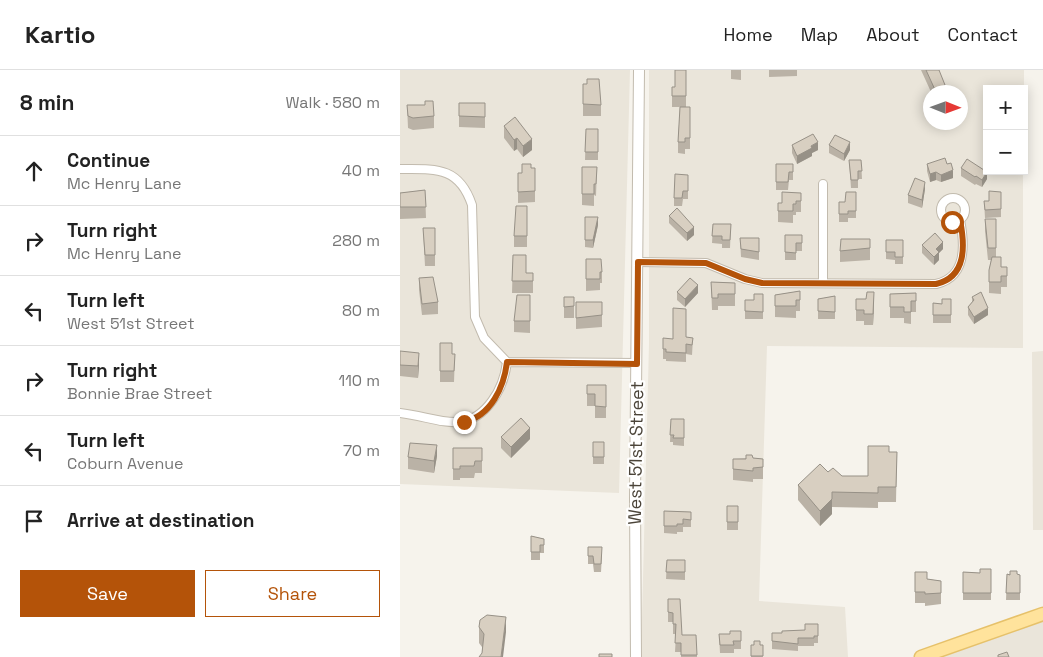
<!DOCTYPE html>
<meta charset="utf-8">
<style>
body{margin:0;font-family:"Space Grotesk",sans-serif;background:#f2f2f2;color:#222}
.controls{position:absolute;right:15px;top:15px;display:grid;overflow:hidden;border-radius:0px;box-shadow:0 2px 12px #0003}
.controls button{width:45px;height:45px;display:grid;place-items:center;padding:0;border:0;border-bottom:1px solid #e0e0e0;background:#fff;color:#222;font:25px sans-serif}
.compass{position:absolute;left:523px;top:15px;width:45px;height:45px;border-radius:50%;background:#fff;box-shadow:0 2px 12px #0003;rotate:91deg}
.stop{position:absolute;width:15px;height:15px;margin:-11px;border:4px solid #b45309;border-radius:50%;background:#fff}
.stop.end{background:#b45309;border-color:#fff;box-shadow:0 1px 5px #0008}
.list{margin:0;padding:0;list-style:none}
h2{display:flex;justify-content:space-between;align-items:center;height:65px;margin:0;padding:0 20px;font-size:21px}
h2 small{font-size:16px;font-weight:400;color:#767676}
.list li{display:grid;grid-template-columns:32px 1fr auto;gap:15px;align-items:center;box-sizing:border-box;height:70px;padding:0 20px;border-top:1px solid #e0e0e0}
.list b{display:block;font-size:19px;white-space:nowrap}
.list p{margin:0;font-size:16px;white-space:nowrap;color:#767676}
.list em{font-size:16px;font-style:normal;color:#767676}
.actions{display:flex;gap:10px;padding:15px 20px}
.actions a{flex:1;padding:11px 0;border:1px solid #b45309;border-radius:0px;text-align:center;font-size:18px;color:#b45309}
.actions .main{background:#b45309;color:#fff}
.icon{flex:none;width:28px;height:28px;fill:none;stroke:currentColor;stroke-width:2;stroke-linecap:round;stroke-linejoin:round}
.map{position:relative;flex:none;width:643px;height:587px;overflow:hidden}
header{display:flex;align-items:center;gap:30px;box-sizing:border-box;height:70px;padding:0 25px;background:#fff;border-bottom:1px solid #e0e0e0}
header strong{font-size:24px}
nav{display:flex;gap:28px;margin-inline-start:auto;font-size:18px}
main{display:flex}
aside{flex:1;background:#fff}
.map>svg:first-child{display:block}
.residential{fill:#eae5da;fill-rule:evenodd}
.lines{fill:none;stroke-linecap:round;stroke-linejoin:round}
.minor-casing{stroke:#c2bbae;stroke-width:10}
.tertiary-casing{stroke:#c2bbae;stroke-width:12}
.primary-casing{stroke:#e6c16a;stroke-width:15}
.minor{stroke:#fff;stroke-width:8}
.tertiary{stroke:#fff;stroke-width:10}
.primary{stroke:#ffe39c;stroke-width:12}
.wall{fill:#bab2a6}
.shaded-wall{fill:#979187}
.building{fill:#d8cfc1;stroke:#979187}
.route{stroke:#b45309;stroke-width:6}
.labels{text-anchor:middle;stroke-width:4.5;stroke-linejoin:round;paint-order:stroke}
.street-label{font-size:18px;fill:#4b4439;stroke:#fff}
</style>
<header>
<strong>Kartio</strong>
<nav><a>Home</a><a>Map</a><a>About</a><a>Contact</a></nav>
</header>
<main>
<aside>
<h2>8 min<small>Walk · 580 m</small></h2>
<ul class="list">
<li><svg class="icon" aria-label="ahead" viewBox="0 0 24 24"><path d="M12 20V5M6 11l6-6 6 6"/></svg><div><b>Continue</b><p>Mc Henry Lane</p></div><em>40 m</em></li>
<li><svg class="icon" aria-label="right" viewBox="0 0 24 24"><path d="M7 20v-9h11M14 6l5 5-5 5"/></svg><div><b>Turn right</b><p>Mc Henry Lane</p></div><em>280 m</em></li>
<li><svg class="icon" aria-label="left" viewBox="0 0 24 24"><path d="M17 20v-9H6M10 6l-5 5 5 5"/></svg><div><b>Turn left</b><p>West 51st Street</p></div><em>80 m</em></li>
<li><svg class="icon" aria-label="right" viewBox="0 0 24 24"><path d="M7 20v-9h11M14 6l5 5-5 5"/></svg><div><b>Turn right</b><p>Bonnie Brae Street</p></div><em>110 m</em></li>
<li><svg class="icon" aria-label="left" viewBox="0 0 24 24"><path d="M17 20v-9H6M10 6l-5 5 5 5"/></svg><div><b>Turn left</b><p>Coburn Avenue</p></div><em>70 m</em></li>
<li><svg class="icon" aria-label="arrive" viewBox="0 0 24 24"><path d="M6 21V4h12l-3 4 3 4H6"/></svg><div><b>Arrive at destination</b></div></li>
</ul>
<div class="actions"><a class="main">Save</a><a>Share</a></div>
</aside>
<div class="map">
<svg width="643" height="587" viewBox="0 0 643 587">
<rect width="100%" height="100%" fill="#f6f3ec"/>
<path class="residential" d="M0,0h230l-11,423 -219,-9z
M249,0h375v19h-37v82h36v177l-256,-2 -8,255 86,6 3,50h-207l8,-313zM530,22h30v30h-30z
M643,281v179h-10l-1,-178z
M643,550v37h-103z"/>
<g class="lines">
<defs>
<path id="minor" d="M0,99c35,0 59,-3 72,36l3,112 9,21 23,24 130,1
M541 140a12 12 0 1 1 24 0a12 12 0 1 1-24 0Z
M238,192l68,1 39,16 17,4 174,1c31,-7 29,-39 24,-64
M423,213v-99
M0,343c37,4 66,24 92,-12 9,-12 13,-23 15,-39"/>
<path id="tertiary" d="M236,587l-1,-157 4,-430"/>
<path id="primary" d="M521,587l122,-43"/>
</defs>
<use href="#minor" class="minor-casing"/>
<use href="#tertiary" class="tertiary-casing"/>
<use href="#primary" class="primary-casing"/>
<use href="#minor" class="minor"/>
<use href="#tertiary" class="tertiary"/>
<use href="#primary" class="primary"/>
</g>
<path class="wall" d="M286,0v37h4v42h-5v5l-7,-1v-11l2,-35h-8v-20h3z
M331,0h10v10l-10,-1z
M369,0h28v6l-28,1z
M521,0h18l8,22h-16z
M59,33h26v25l-26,-1z
M183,34l18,1v11h-18z
M7,35l27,11v12l-21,2 -5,-2z
M104,56l28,24 -9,7 -6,-8 -3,2 -10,-13z
M186,59l12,23v8h-13z
M392,75l26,5 -6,3v3l-15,8 -5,-11z
M429,75l21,5 -6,11 -15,-8z
M449,90h12l1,19h-4v9h-7z
M376,94h17v16h-4l-1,10h-12z
M527,94h20l6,14 -12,4 -5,-2 -6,2 -3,-11z
M182,97h15l-1,29 -2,-1v11l-12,-1z
M131,98l4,23v11l-17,1v-30h4z
M561,98l26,11 -5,8 -6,-3 -1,1 -14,-9z
M288,105v24h-5l-1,7h-8v-8z
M525,119l-3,19 -14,-5v-8z
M25,120l1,28 -26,1v-26z
M456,122v26h-8v4h-9v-20h6z
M601,122v25l-16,1 -1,-17h5z
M401,123v19h-5v3h-3v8l-15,-1v-19h4z
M127,136v41h-13v-11z
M269,146l25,19 -7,6 -18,-18z
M185,147l13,8 -5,23 -8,-1z
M585,149h11v38l5,10h6v20h-6v7l-12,-1v-23l2,-10h-3l-3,-29z
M313,154h18l-1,24h-8v-4l-10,-1z
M23,158h12v38h-10z
M385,165h17v16h-6v9h-11z
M340,168h19v22l-18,-3z
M470,169v21l-30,2v-11z
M486,170h17v24h-8v-4l-9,-1z
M522,175l21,4 -4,4v7l-5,5 -12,-12z
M113,185l13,18h7v20h-21z
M186,189l16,13v11h-2v7l-14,1z
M19,208l19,24v12l-16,1 -3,-25z
M311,212l24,1v23h-17v4h-6z
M400,221v20h-4v7l-21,-1v-22z
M277,222l21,1 -13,14 -8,-7z
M516,223v19h-5v12l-7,-1v-5h-14v-24z
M363,224v25h-18v-19h9z
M130,225v38l-16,-1v-11z
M435,226v23h-17v-20z
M164,227h10v21h-10z
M572,227l16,18 -14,9 -6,-9v-8l4,-5z
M456,229l18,4 -1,22h-9v-4h-8z
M551,229v24h-18v-20l9,1z
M176,232h26v25l-26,2z
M286,267l7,1 -1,17 -6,-1v8l-20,-1v-2h-3v-10l10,-10z
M40,273l12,11h3l-1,28h-14z
M0,281l19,13 -1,14 -18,-2z
M187,315h19v33h-11v-12h-8z
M271,349h13v27l-11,-1v-3h-3z
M101,367l29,2 -19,19 -10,-10z
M193,372h11v22h-11z
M53,378h29v25h-7l-1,5h-14v2h-7z
M489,382h8l-1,50h-18v6l-46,-1v7l-12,12 -22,-26v-15l30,-13 14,4h26z
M37,386l-3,17 -26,-4v-12z
M353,388l10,1v20h-10v3l-20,-2v-21z
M327,436h11v24h-11z
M264,441l27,1v15h-8v5h-6v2l-13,-1z
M131,466l13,3v14h-4v7h-9z
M188,477l14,8 -1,17h-7l-1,-8h-5z
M267,490h18v20l-19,-1z
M591,499v31h-28v-28l17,1z
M515,502l12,7 14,2v23l-16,2v-3h-10z
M607,504l13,1v25h-14z
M268,529l14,36 15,20v2h-16v-5h-6l1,-18h-3v-12h-5z
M418,554v19h-4v3h-16v5l-26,-2v-16h10l23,-3z
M79,557l27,5 -24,21v-6l-3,-4z
M341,561v18h-7v4h-14l-1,-19h11z
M351,575h9l3,12h-12z"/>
<path class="shaded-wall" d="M117,68v11l-3,2v-11z
M132,69v11l-9,7v-11z
M418,72v8l-6,3v3l-15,8v-8l14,-10z
M450,72v8l-6,11v-7z
M553,100v8l-12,4v-7z
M536,102v8l-6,2v-8z
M587,102v7l-5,8v-7z
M525,112v7l-3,19v-8z
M198,147v8l-5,23v-8z
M294,157v8l-7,6v-8z
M543,172v7l-4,4v7l-5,5v-8l2,-8z
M298,215v8l-13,14v-8z
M474,222v11l-1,22v-11z
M588,238v7l-14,9v-7z
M19,283v11l-1,14v-12z
M130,358v11l-19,19v-11z
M37,375v11l-3,17v-12z
M432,422v22l-12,12v-15z
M106,547v15l-3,25h-2z"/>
<path class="building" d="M275,0h11v26h-14v-9h3z
M526,0h13l8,20 -7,2h-4z
M187,9h12l2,26 -18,-1v-20h4z
M25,31h8l1,15 -21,2 -5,-2 -1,-11h18z
M59,33h26v14l-26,-1z
M280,37h10v31h-5v4h-7z
M115,47l17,22 -9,7 -6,-8 -3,2 -10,-14z
M186,59h12v23h-13z
M413,64l5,8 -7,4 1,2 -15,8 -5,-11z
M435,65l15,7 -6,12 -15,-9z
M545,88l2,6 4,-1 2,7 -12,5 -5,-3 -6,2 -3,-10z
M567,89l20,13 -5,8 -6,-4 -1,1 -14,-9z
M449,90h12l1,11h-4v9h-7z
M122,94h9v4h4v23l-17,1v-19h4z
M376,94h17v8h-4l-1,10h-12z
M182,97h15l-1,17h-2v10h-12z
M275,104l13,1v16h-5l-1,7h-8z
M515,108l10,4 -3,18 -14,-5z
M25,120l1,17h-26v-14z
M589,121l12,1v17l-16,1 -1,-9h5z
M382,122l19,1v8h-5v3h-3v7h-15v-8h4z
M446,122h10v19h-8v3h-9v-12h6z
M116,136h11v30h-13z
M277,138l17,19 -7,6 -18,-17z
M185,147h13l-5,23h-8z
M585,149h11v29h-8z
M313,154h18l-1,16h-8v-4h-10z
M23,158h12v27h-10z
M535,163l8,9 -7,7 3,3 -5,5 -12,-12z
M385,165h17v8h-6v10l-11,-1z
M340,168h19v14l-18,-3z
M441,169h29v9l-30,3z
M486,170h17v17h-8v-5h-9z
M113,185h13v18h7v8h-21z
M592,187h9v10h6v9h-6v6h-12v-12z
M186,189h15l1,13h-2v7h-14z
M33,207l5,25 -16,2 -3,-26z
M290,208l8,7 -13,14 -8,-7z
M311,212l24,1v11h-17v4h-6z
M400,221v9h-4v6h-21v-11z
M467,222h7l-1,22h-9v-4h-8v-11h10z
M581,222l7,16 -14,9 -6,-10 6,-7 -2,-3z
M516,223v8h-5v11h-7v-5h-14v-13z
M354,224h9v18l-18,-1v-11h9z
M117,225h13v26h-16z
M435,226v16l-17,-1v-12z
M164,227h10v9l-10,1z
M542,229h9v16h-18v-12l9,1z
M176,232h26v13l-26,3z
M273,238l13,1v28l7,1 -1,7 -6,-1v9l-20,-1v-3h-3v-11l10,1z
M40,273h12v11h3l-1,17h-14z
M0,281l19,2 -1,13 -18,-1z
M187,315h19v22l-11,-1v-12h-8z
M121,348l9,10 -19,19 -10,-10z
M271,349h13v19h-11l1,-3h-4z
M193,372h11v15h-11z
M10,373l27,2 -3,16 -26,-4z
M468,376h21v6h8l-1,35h-18v6l-46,-1v7l-12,12 -22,-26 22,-21 8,8 5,-4 9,8h26z
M53,378h29v13h-7l-1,5h-14v3h-7z
M346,385h6l1,3 10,1v8l-10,1v3l-20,-2v-10h13z
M327,436h11v16h-11z
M264,441l27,1v8l-8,-1v5h-6v2h-13z
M131,466l13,3v6h-4v7h-9z
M188,477h14l-1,17h-7l-1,-8h-5z
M267,490h18v12h-19z
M580,499h11v24h-28v-21l17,1z
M610,501h7v3l3,1v18h-14l1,-19 3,1z
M515,502h12v7l14,2v12l-16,1v-2h-10z
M268,529h12l2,36h14l1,20h-16v-12h-6l1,-19h-3v-11l-5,-1z
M87,545l19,2 -5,40h-22l3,-4 2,-19 -5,-7 1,-7z
M405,554h13v12h-4v2h-16v6l-26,-3v-8h10v-2l23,-1z
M330,561h11v10h-8l1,4h-14l-1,-11h11z
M354,571h6v4h3v11h-12v-11h3z
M607,582l2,5h-11v-2z
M199,584h13v3h-13z"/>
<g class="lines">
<path class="route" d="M64,352c27,-6 40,-35 43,-60l130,2 1,-102 68,1 39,16 17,4 174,1c31,-7 29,-39 24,-64l-8,2"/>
</g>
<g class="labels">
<g class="street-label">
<text transform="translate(236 383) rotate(-89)" y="6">West 51st Street</text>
</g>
</g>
</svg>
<div class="controls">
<button>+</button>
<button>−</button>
</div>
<svg class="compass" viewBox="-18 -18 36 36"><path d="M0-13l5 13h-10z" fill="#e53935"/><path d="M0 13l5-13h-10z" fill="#767676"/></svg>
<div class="stop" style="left:552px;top:152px"></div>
<div class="stop end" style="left:64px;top:352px"></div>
</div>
</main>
